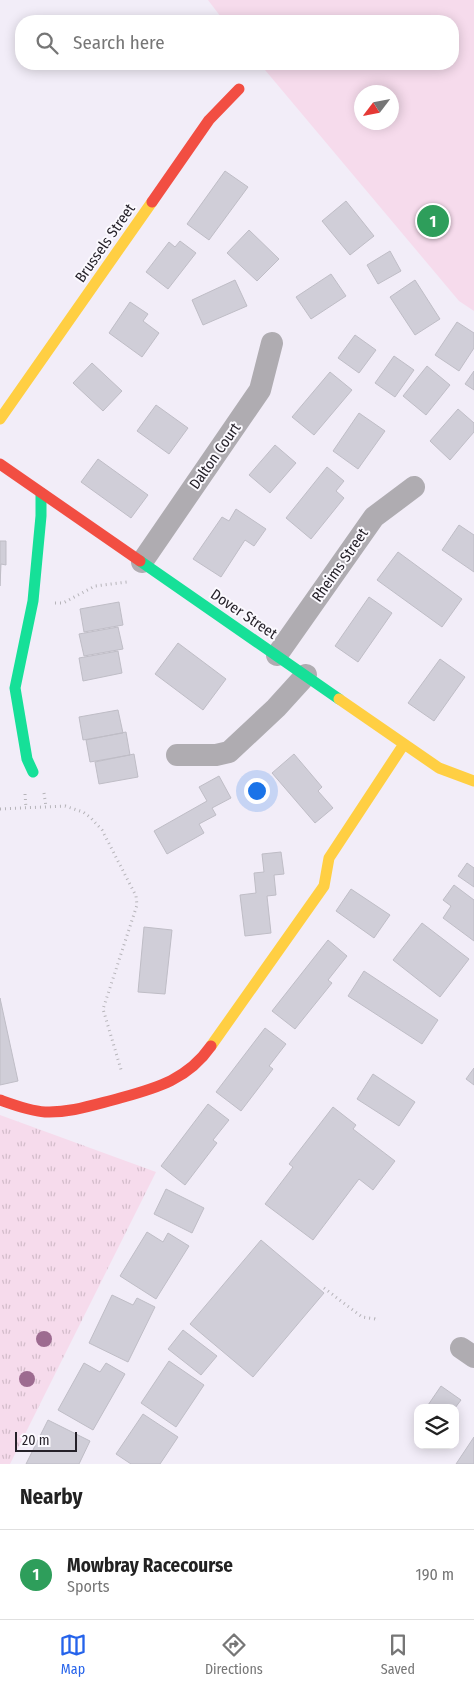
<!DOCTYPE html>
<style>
body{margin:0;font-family:"Fira Sans Condensed",sans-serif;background:#f2f2f2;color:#222}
.controls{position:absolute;right:15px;bottom:15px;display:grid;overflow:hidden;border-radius:10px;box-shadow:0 2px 12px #0003}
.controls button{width:45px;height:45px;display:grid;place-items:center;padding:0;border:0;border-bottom:1px solid #e0e0e0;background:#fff;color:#222;font:25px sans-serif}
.compass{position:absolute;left:354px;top:85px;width:45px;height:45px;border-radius:50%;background:#fff;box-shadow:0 2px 12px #0003;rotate:238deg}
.scale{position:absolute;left:15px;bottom:12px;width:62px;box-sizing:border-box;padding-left:5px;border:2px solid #252129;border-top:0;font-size:14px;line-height:18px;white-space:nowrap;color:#252129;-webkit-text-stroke:4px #fbf9fe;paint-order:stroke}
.you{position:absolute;left:256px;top:790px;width:18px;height:18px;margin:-12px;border:4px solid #fff;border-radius:50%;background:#1a73e8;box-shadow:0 0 0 8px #1a73e833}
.badge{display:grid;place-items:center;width:32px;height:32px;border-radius:50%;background:#2563eb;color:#fff;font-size:16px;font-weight:700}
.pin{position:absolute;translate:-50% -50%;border:2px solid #fff;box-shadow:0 1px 5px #0006}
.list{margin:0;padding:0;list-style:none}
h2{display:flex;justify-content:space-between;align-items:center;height:65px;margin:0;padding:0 20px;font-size:21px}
h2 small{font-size:16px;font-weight:400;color:#767676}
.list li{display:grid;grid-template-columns:32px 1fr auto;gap:15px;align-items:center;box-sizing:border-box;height:90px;padding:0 20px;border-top:1px solid #e0e0e0}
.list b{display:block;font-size:19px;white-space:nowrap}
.list p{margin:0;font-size:16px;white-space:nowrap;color:#767676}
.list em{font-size:16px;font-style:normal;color:#767676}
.icon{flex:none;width:28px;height:28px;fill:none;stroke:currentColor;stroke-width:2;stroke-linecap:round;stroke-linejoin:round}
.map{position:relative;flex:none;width:474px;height:1464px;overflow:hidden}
.search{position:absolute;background:#fff;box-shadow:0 2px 12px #0003;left:15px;right:15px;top:15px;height:55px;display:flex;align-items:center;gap:12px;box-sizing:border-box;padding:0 18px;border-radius:20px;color:#767676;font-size:19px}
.sheet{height:155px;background:#fff}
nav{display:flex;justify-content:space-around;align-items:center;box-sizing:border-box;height:70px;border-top:1px solid #e0e0e0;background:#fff;font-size:14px;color:#767676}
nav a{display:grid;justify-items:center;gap:2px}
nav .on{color:#2563eb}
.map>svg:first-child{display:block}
.grass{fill:url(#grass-tufts)}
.pitch{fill:#f6dbec;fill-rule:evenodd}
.building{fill:#d0ced8;stroke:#bfbdc6}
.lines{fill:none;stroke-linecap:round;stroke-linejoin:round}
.path{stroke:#b6b4b9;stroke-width:3;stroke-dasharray:1 4;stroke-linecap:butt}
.street{stroke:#afacb1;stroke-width:22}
.fast{stroke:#16e098;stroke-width:11}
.slow{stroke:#ffcf43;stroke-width:11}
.jam{stroke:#f24e42;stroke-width:11}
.tree{fill:#9d6b90}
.labels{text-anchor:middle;stroke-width:4;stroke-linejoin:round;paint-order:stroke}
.street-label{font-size:15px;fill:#252129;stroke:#fbf9fe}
</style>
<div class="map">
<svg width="474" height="1464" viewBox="0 0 474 1464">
<defs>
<pattern id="grass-tufts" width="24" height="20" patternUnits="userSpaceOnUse" patternTransform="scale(1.25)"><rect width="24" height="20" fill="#f6dbec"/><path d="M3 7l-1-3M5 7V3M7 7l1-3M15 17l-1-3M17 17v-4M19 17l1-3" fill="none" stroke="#d3bcca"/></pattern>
</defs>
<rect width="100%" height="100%" fill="#f2edf8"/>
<path class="grass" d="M0,1115l156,57 -146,292h-10z"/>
<path class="pitch" d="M208,0h266v311l-15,-10 -199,-237h193v-43h-229zM362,92h30v30h-30z"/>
<path class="building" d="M225,171l23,16 -39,53 -22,-16z
M346,201l28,35 -24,19 -28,-34z
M249,230l30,29 -22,22 -30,-28z
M180,241l16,12 -28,36 -22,-17 23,-30 6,5z
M390,251l11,20 -23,13 -11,-19z
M331,274l15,22 -35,23 -15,-22z
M235,280l12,26 -44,19 -11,-25z
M415,280l25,39 -25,16 -25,-38z
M130,302l18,12 -5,7 16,12 -17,24 -33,-24z
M457,322l17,11v15l-15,23 -24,-16z
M355,335l21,15 -17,23 -21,-15z
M394,356l20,14 -19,27 -20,-14z
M92,363l30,28 -19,20 -30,-28z
M427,366l23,19 -24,30 -23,-19z
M474,371v19l-9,-6z
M330,372l22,18 -38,45 -22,-18z
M156,405l32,23 -19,26 -32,-23z
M458,409l16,14v9l-24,28 -20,-19z
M359,413l26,18 -27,38 -25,-18z
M275,445l21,18 -26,30 -21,-18z
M98,459l50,36 -17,23 -50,-36z
M327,467l17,14 -8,10 8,7 -33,41 -25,-21z
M236,509l30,20 -12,17 -9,-6 -24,37 -28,-18 29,-42 7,4z
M459,525l15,10v37l-32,-22z
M0,541h6v24l-5,-1 -1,22z
M398,552l64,47 -20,28 -65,-47z
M369,597l23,16 -34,49 -23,-16z
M119,602l4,23 -39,7 -4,-23z
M118,627l5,22 -39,7 -5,-22z
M178,643l48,36 -23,31 -48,-36z
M118,651l4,22 -39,8 -4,-23z
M440,659l25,18 -31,44 -26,-18z
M118,710l5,23 -40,7 -4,-23z
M126,732l4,23 -40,7 -4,-22z
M134,754l4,23 -39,7 -4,-22z
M294,754l28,33 -4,4 15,17 -18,15 -43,-50z
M219,776l12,22 -19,10 4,7 -17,9 5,9 -37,21 -13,-23 53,-30 -8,-14z
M281,852l3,22 -10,1 2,20 -9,1 4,37 -26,3 -5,-41 16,-2 -2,-20 10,-1 -2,-18z
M467,863l7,5v19l-16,-11z
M454,885l20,15v41l-31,-23 8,-12 -8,-6z
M351,889l39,26 -16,23 -38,-27z
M422,923l47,36 -29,38 -47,-37z
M144,927l28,3 -7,64 -27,-2z
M328,940l19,16 -19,24 4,3 -37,46 -23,-18z
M364,971l74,49 -16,24 -74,-48z
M0,998l18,83 -18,4z
M265,1028l21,16 -17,22 4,3 -32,42 -25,-19z
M474,1068v17l-8,-6z
M373,1074l42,28 -16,24 -42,-27z
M208,1104l21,16 -16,20 4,3 -32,42 -24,-19z
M333,1107l23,18 -3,4 42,32 -22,29 -14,-11 -46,61 -48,-36 28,-37 -4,-3z
M166,1189l38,19 -12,25 -38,-19z
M147,1232l16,10 5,-9 21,13 -33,53 -36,-23z
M261,1240l63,53 -71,84 -63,-53z
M112,1295l21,10 4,-7 18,9 -27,55 -39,-19z
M183,1330l34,26 -16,19 -33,-26z
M169,1361l35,24 -28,42 -35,-24z
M84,1363l16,9 6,-9 19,11 -32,56 -35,-20z
M441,1386l20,14 -6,8h-29z
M143,1414l35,23 -18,27h-29l-15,-10z
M48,1420l42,21 -11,23h-53z
M474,1437v27h-18z"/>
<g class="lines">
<path class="path" d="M55,603h8l32,-17 32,-4
M44,793l2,14
M25,794l1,14
M0,809l65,-3 18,6 8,6 11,12 34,66 1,9 -34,104 19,64
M324,1288l38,29 13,2 3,2"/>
<path class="street" d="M142,562l118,-172 12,-47
M277,655l97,-138 40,-30
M177,755h39l13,-3 47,-44 30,-33
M461,1348l13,9"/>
<path class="fast" d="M140,561l199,138
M33,772l-6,-13 -12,-71 18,-87 8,-85v-23"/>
<path class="slow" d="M0,419l152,-217
M339,699l100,69 35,13
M211,1046l113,-160 5,-28 75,-114"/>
<path class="jam" d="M152,202l57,-82 30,-31
M0,464l140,97
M0,1100c14,5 30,11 45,12 23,1 45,-6 68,-12 39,-11 73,-18 98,-54"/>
</g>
<g class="tree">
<circle cx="44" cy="1339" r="8"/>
<circle cx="27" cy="1379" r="8"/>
</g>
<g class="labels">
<g class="street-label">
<text transform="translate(105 243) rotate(-55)" y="5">Brussels Street</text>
<text transform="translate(215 456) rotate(-55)" y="5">Dalton Court</text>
<text transform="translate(340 565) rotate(-55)" y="5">Rheims Street</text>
<text transform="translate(244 614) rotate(34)" y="5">Dover Street</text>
</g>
</g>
</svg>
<div class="controls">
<button><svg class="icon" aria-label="layers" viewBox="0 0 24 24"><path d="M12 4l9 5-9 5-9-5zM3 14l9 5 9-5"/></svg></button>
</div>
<svg class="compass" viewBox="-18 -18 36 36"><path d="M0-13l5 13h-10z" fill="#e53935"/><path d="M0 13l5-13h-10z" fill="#767676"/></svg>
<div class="scale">20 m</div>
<div class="you"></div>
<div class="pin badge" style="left:433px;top:221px;background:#2e9e5b">1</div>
<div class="search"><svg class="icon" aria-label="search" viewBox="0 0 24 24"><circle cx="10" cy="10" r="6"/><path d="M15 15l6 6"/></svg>Search here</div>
</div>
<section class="sheet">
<h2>Nearby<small></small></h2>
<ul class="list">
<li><span class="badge" style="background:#2e9e5b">1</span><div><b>Mowbray Racecourse</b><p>Sports</p></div><em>190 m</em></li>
</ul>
</section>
<nav>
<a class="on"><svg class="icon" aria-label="map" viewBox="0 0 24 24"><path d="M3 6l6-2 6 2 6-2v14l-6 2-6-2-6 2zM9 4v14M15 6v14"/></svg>Map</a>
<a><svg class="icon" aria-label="directions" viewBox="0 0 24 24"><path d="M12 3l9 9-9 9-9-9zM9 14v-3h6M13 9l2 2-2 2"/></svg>Directions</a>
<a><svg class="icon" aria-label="saved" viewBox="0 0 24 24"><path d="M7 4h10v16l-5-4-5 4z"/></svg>Saved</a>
</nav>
